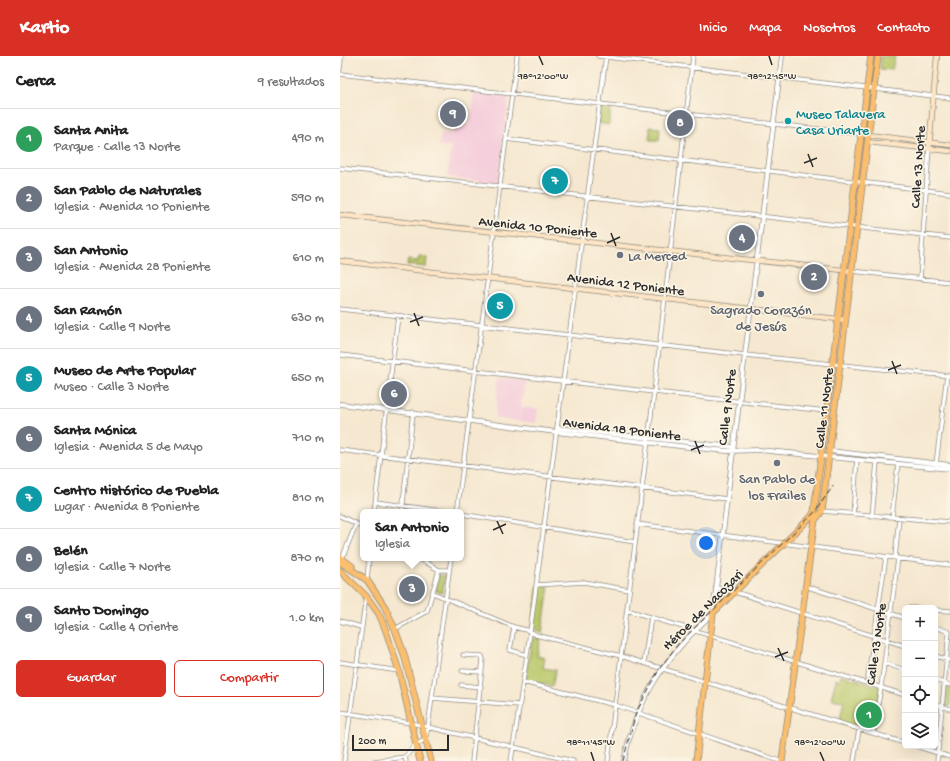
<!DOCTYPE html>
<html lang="es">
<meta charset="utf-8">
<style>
body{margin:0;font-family:"Gochi Hand",sans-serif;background:#f6f6f6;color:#222}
.controls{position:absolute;right:12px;bottom:12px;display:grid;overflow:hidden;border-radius:6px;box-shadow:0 4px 16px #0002}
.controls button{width:36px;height:36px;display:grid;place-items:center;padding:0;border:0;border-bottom:1px solid #e0e0e0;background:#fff;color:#222;font:20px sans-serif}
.scale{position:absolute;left:12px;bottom:10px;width:97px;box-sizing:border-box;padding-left:4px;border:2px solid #2b2b2b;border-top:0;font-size:11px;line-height:14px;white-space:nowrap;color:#2b2b2b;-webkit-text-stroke:3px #fcf5e5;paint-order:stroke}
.you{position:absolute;left:366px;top:487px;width:14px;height:14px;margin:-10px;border:3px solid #fff;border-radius:50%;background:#1a73e8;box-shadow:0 0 0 6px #1a73e833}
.badge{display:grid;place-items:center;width:26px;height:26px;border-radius:50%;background:#d93025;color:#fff;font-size:13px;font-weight:700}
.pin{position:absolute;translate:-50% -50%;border:2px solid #fff;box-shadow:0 1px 4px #0006}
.popup{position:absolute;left:20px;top:453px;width:104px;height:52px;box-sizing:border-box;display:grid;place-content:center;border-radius:6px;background:#fff;filter:drop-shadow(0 1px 3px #0005);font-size:13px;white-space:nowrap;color:#767676}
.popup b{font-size:15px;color:#222}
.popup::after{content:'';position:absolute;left:50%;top:100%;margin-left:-8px;border:8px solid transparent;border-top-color:#fff}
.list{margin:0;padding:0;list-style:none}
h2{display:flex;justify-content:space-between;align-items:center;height:52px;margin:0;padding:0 16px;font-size:17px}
h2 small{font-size:13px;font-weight:400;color:#767676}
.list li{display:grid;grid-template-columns:26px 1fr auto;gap:12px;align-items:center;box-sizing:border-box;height:60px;padding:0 16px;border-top:1px solid #e0e0e0}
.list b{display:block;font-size:15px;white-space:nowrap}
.list p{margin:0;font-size:13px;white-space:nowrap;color:#767676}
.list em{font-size:13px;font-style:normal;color:#767676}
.actions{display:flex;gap:8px;padding:12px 16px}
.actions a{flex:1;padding:9px 0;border:1px solid #d93025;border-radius:6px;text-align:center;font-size:14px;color:#d93025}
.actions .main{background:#d93025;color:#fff}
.icon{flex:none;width:22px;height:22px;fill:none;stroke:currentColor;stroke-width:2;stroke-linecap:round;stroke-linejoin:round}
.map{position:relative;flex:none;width:610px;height:705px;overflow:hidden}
header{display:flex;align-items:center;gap:24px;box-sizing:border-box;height:56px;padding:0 20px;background:#d93025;color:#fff}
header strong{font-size:19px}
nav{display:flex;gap:22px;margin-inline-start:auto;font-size:14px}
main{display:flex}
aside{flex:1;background:#fff}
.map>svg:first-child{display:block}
.built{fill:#f5cfdb}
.green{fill:#bac86b;stroke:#727a4b}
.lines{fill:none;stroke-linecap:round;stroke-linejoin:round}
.minor-casing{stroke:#908a7e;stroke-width:5}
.tertiary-casing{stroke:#908a7e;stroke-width:5.5}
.secondary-casing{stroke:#908a7e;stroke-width:6}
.primary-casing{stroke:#908a7e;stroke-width:7}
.minor{stroke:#fff;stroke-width:3.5}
.tertiary{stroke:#fff;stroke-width:4}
.secondary{stroke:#fde5c5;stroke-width:4.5}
.primary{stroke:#fabe6e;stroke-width:5.5}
.rail{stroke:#2b2b2b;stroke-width:1;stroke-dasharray:6 3;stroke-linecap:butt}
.ticks{fill:none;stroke:#2b2b2b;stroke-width:1.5}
.culture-dot{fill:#0f9aa8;stroke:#fcf5e5;stroke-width:1.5}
.worship-dot{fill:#6b7280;stroke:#fcf5e5;stroke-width:1.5}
.labels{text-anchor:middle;stroke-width:3;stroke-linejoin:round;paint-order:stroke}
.culture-label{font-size:14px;fill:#0d838f;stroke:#fcf5e5;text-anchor:start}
.street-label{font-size:14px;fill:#2b2b2b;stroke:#fcf5e5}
.worship-label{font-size:14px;fill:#5b616d;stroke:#fcf5e5}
.ticks-label{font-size:10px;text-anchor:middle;fill:#2b2b2b;stroke:#fcf5e5;stroke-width:3;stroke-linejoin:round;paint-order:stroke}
</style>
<header>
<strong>Kartio</strong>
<nav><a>Inicio</a><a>Mapa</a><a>Nosotros</a><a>Contacto</a></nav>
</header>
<main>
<aside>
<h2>Cerca<small>9 resultados</small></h2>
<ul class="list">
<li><span class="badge" style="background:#2e9e5b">1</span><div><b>Santa Anita</b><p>Parque · Calle 13 Norte</p></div><em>490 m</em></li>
<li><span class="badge" style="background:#6b7280">2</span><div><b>San Pablo de Naturales</b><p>Iglesia · Avenida 10 Poniente</p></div><em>590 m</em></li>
<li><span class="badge" style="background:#6b7280">3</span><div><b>San Antonio</b><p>Iglesia · Avenida 28 Poniente</p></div><em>610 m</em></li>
<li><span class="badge" style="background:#6b7280">4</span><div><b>San Ramón</b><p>Iglesia · Calle 9 Norte</p></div><em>630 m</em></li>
<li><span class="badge" style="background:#0f9aa8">5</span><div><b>Museo de Arte Popular</b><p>Museo · Calle 3 Norte</p></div><em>650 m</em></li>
<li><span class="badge" style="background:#6b7280">6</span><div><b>Santa Mónica</b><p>Iglesia · Avenida 5 de Mayo</p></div><em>710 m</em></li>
<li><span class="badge" style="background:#0f9aa8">7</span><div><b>Centro Histórico de Puebla</b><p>Lugar · Avenida 8 Poniente</p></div><em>810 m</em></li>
<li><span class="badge" style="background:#6b7280">8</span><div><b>Belén</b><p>Iglesia · Calle 7 Norte</p></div><em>870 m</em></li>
<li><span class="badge" style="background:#6b7280">9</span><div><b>Santo Domingo</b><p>Iglesia · Calle 4 Oriente</p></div><em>1.0 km</em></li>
</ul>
<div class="actions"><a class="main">Guardar</a><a>Compartir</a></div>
</aside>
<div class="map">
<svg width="610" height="705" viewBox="0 0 610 705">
<rect width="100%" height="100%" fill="#fcf5e5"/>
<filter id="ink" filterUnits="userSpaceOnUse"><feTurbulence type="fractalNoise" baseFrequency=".025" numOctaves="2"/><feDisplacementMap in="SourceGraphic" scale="8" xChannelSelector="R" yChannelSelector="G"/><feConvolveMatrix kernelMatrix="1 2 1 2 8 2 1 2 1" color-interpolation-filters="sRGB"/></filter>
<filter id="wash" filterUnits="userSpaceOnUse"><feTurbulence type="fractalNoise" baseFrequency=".012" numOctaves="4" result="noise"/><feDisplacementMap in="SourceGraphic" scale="16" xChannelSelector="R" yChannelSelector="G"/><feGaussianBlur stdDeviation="0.9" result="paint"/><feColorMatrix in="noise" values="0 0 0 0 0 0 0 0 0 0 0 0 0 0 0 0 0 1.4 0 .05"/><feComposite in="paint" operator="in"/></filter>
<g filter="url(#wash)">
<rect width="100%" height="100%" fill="#f6e8d0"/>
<path class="built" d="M134,35l35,4 -11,88 -51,-6 4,-30 -12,-1 2,-13 11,1 3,-10 15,2z
M159,322l26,3 -6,40 -24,-3z
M182,351l16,2 -2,14 -16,-2z"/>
<path class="green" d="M541,0h14l-3,14 -12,-1z
M260,51l11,1 -2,17 -11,-2z
M310,71l10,1 -1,12h-9z
M79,200l8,1 -1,10 -19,-2 1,-5 10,1z
M99,519l6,1 -3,17 -6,-2z
M198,530l11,1 -7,47 -9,-8 4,-38z
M194,582l7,1 -4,17 8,2 -2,10 13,2 -4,16 -23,-5 -4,-3 7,-38z
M501,619l40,12 -8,46 -34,-10 5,-22 -13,-2 5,-20 4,2z
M606,630l4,1v20l-6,-2z"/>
</g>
<g filter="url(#ink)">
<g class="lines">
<defs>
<path id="minor" d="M258,0l352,42
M0,18l521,60
M166,83l444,54
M0,112l610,70
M512,215l98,11
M580,223l9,-130
M0,253l405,46 205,21
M0,299l314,37 172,19
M0,394l387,49
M596,408l11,-89
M36,446l73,10
M482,455l128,11
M34,456l24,-196
M62,456l11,-100
M117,456l60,-456
M121,458l174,28
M513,458l4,-54
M0,460l23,11
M532,460l5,-54
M552,461l6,-53
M297,468l313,41
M79,502l20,12h10
M555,502l4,-40
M2,503l14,-35
M27,524l2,-22
M196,529l48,-3 45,8
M465,530l100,32
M376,532l16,3 173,55
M93,537l81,34 16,4 6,4 85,21 284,87
M568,552h11
M287,554l278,85
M595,554l15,1
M0,565l21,6
M174,571l-4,23 17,5
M595,571l14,5
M55,573l32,-18 12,-41
M123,599l19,1 1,3 -11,102
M595,600l15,4
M0,606l59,9
M304,607l7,-46
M544,607l21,7
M122,615l20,1
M595,624l15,5
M183,626l92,23 165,56
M527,627l19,-126
M121,629l20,2
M92,642l87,7
M595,648l15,5
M0,656l71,11 162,38
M533,677l8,-46 17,-129
M576,690l34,11
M4,705l22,-165
M34,705l31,-4
M66,705l-1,-4 11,-13 9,-4 3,-13 23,-169
M171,705l16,-106 79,-599
M268,705l46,-369 39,-336
M514,705l5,-32
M597,705l12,-129"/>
<path id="tertiary" d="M0,12l1,-12
M0,348l216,28 150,17 21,2 32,-1 191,19
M217,372l176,19
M490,395l120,14
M284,705c12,-63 43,-106 89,-148l69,-557"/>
<path id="secondary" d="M521,78l89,11
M527,86l83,9
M589,93l8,-93
M0,159l512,56
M0,205l506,59"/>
<path id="primary" d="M0,501l12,9
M0,506l27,18 18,27 10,22 9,25 27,107
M0,515l26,25 13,18 7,17 13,40 21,90
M356,705l17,-148 98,-96 3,-5 57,-456
M442,705l29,-214 4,-27 7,-9 56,-455"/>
</defs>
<use href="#minor" class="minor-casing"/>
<use href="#tertiary" class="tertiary-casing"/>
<use href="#secondary" class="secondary-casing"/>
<use href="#primary" class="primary-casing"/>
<use href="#minor" class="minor"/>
<use href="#tertiary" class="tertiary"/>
<use href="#secondary" class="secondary"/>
<use href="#primary" class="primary"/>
<path class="rail" d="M283,705l13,-48 24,-45 18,-24 135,-130 21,-29"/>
</g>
</g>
<path class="ticks" d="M199,0l4,9M429,0l3,9M468,98l5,13M464,107l13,-5M271,177l5,13M267,187l13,-6M74,257l5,13M70,266l13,-5M552,305l5,13M548,314l13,-5M355,385l5,13M351,394l13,-5M157,465l6,13M153,474l13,-6M438,592l6,13M435,601l13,-5M251,696l3,9M480,696l4,9"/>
<circle class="culture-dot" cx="448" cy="65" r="4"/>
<g class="worship-dot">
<circle cx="280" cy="199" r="4"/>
<circle cx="421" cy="238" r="4"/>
<circle cx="437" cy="407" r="4"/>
</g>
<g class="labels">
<g class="culture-label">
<text x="456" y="62">Museo Talavera<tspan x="456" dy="16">Casa Uriarte</tspan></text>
</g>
<g class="street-label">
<text transform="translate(577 111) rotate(-86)" y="5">Calle 13 Norte</text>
<text transform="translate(198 170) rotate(6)" y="5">Avenida 10 Poniente</text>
<text transform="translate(286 227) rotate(7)" y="5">Avenida 12 Poniente</text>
<text transform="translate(386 351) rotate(-83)" y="5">Calle 9 Norte</text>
<text transform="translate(483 352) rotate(-83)" y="5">Calle 11 Norte</text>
<text transform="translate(282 372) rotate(7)" y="5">Avenida 18 Poniente</text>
<text transform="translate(362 553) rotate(-45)" y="5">Héroe de Nacozari</text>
<text transform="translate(535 588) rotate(-82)" y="5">Calle 13 Norte</text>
</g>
<g class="worship-label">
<text x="288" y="204" text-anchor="start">La Merced</text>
<text x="421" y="258">Sagrado Corazón<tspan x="421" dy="16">de Jesús</tspan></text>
<text x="437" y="427">San Pablo de<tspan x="437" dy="16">los Frailes</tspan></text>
</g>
</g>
<g class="ticks-label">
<text x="203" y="23">98°12'00"W</text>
<text x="432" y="23">98°12'15"W</text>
<text x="251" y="689">98°11'45"W</text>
<text x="480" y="689">98°12'00"W</text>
</g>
</svg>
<div class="controls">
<button>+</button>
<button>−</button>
<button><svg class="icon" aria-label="locate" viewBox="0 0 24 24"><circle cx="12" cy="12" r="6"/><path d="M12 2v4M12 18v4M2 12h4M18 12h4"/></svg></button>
<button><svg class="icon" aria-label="layers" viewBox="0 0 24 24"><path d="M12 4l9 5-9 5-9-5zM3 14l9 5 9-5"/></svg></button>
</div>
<div class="scale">200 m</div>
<div class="you"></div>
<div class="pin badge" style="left:529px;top:659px;background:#2e9e5b">1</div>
<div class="pin badge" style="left:474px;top:221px;background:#6b7280">2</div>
<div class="pin badge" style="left:72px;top:533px;background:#6b7280">3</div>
<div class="popup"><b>San Antonio</b>Iglesia</div>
<div class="pin badge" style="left:402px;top:182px;background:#6b7280">4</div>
<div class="pin badge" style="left:160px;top:250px;background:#0f9aa8">5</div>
<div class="pin badge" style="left:54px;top:338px;background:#6b7280">6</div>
<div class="pin badge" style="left:215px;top:125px;background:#0f9aa8">7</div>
<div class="pin badge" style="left:340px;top:67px;background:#6b7280">8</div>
<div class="pin badge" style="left:113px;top:58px;background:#6b7280">9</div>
</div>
</main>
